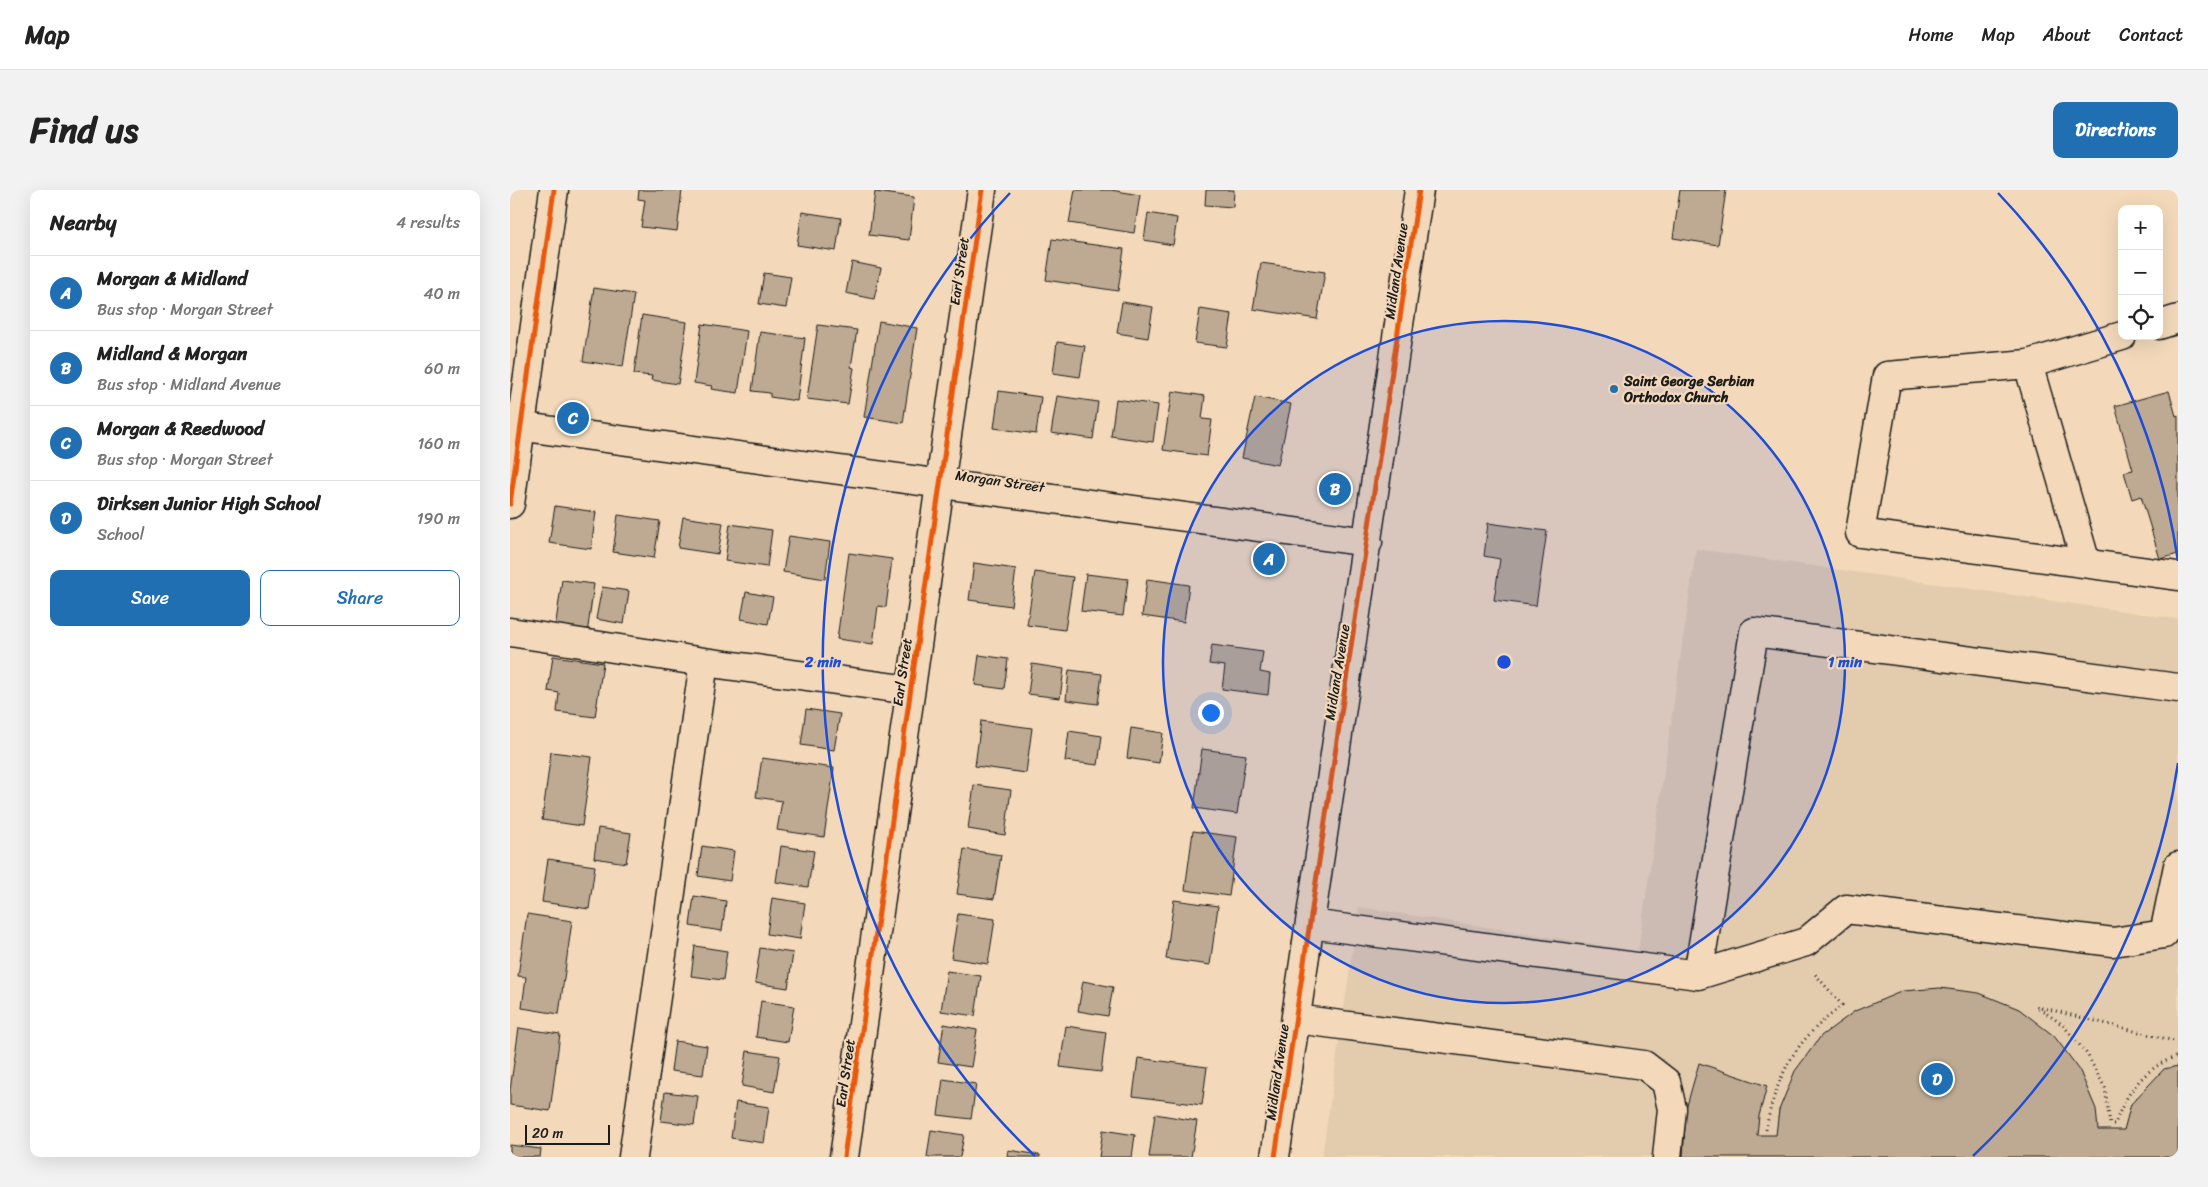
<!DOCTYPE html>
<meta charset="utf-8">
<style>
body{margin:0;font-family:Sriracha,sans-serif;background:#f2f2f2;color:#222}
.controls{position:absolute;right:15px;top:15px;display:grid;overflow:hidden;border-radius:10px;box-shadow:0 5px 20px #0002}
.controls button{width:45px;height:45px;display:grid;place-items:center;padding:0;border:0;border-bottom:1px solid #e0e0e0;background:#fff;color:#222;font:25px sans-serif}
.scale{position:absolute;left:15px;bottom:12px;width:85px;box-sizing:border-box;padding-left:5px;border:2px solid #1c1c1c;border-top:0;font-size:14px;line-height:18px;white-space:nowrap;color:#1c1c1c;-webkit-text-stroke:4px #f3d9ba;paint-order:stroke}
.you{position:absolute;left:700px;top:522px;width:18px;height:18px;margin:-12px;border:4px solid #fff;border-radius:50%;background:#1a73e8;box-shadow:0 0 0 8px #1a73e833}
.badge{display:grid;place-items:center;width:32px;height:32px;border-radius:50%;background:#1f6fb2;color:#fff;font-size:16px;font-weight:700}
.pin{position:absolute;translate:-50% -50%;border:2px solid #fff;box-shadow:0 1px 5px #0006}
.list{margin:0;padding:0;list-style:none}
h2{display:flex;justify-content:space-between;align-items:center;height:65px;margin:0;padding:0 20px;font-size:21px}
h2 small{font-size:16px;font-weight:400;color:#767676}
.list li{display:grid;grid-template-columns:32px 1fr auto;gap:15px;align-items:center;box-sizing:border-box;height:75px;padding:0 20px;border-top:1px solid #e0e0e0}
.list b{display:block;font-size:19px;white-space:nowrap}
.list p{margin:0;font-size:16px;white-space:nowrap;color:#767676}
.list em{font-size:16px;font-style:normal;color:#767676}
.actions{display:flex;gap:10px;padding:15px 20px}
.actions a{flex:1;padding:11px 0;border:1px solid #1f6fb2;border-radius:10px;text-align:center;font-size:18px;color:#1f6fb2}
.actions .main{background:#1f6fb2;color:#fff}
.icon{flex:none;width:28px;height:28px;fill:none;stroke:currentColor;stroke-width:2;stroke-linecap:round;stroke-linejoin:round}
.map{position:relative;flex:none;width:1668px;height:967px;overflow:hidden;border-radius:10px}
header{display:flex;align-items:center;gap:30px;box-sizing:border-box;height:70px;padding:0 25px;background:#fff;border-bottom:1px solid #e0e0e0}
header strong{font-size:24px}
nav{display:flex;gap:28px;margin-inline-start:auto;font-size:18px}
.intro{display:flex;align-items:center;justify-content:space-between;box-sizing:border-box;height:120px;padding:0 30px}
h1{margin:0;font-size:35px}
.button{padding:12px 22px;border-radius:10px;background:#1f6fb2;color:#fff;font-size:18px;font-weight:700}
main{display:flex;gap:30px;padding:0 30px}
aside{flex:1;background:#fff;border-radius:10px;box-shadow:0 5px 20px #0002}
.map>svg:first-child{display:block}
.built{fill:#e3cbae}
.building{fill:#beaa92;stroke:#1c1c1c}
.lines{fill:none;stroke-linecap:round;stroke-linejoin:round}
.minor-casing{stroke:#1c1c1c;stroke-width:31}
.path{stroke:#1c1c1c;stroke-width:3;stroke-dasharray:1 4;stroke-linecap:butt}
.minor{stroke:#f3d9ba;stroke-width:28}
.cycleway-casing{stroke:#f3d9ba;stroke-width:8}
.cycleway{stroke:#e8590c;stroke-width:5}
.ring{fill:none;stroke:#1d4ed8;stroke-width:2.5}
.poi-dot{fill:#1f6fb2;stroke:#f3d9ba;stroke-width:2}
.labels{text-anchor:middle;stroke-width:4.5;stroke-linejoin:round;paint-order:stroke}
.street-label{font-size:14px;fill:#1c1c1c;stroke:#f3d9ba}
.poi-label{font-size:14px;font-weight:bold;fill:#1c1c1c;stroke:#f3d9ba;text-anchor:start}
.centre{fill:#1d4ed8;stroke:#f3d9ba;stroke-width:2.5}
.ring-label{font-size:15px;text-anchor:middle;font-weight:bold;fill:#1d4ed8;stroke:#f3d9ba;stroke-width:4.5;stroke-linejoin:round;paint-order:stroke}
</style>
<header>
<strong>Map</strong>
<nav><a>Home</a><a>Map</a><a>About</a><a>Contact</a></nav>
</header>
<div class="intro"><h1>Find us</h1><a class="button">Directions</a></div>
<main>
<aside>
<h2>Nearby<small>4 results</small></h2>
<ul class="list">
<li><span class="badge">A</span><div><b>Morgan &amp; Midland</b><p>Bus stop · Morgan Street</p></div><em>40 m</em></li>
<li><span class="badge">B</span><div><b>Midland &amp; Morgan</b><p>Bus stop · Midland Avenue</p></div><em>60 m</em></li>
<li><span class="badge">C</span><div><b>Morgan &amp; Reedwood</b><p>Bus stop · Morgan Street</p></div><em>160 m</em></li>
<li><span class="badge">D</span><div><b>Dirksen Junior High School</b><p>School</p></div><em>190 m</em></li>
</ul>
<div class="actions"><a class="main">Save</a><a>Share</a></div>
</aside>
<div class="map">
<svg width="1668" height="967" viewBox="0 0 1668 967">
<rect width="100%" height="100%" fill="#f3d9ba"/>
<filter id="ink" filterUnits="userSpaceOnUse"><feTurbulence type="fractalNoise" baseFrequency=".02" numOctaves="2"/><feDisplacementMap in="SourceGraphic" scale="10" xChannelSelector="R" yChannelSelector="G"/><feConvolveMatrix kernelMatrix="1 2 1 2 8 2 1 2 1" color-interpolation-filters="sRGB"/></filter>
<g filter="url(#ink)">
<path class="built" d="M1186,359l482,70v538h-856l37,-250 279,44z"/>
<path class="building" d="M129,0h43l-5,41 -36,-4 4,-27 -7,-1z
M565,0h36l29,5 -6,38 -65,-10z
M696,0h28l-1,17 -28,-2z
M1170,0h46l-8,55 -45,-7z
M365,2l39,5 -5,43 -40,-5z
M292,22l39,6 -5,33 -39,-6z
M638,23l29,5 -4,27 -29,-5z
M542,49l72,10 -6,42 -72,-11z
M342,72l29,6 -7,31 -28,-6z
M751,73l64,9 -8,47 -64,-10z
M254,83l27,4 -5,31 -27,-4z
M84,98l40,6 -11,73 -40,-6z
M612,112l31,5 -5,31 -31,-5z
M690,119l32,5 -5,33 -32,-4z
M132,125l45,7 -9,62 -27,-4 1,-4 -18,-2z
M369,131l38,7 -14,95 -39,-6z
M192,134l45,7 -9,62 -27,-4 1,-3 -18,-3z
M308,135l39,5 -6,37 3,1 -6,36 -41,-5z
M250,142l45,6 -8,63 -27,-4v-4l-18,-2z
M547,152l28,4 -5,31 -27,-4z
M489,201l42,6 -5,37 -42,-6z
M662,201l33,5 -3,23 10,1 -5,36 -44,-6z
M1659,201l7,25 2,-1v139l-18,5 -19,-63 -9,3 -8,-27 9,-2 -18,-64z
M547,206l41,6 -5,37 -42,-6z
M745,207l36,7 -13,61 -36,-7z
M606,209l42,6 -5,37 -42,-6z
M45,316l41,6 -5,37 -42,-6z
M108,325l42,6 -6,37 -41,-6z
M173,327l40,6 -5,31 -40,-6z
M978,333l59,8 -11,75 -42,-6 6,-41 -16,-3z
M220,334l42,6 -5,37 -42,-6z
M279,346l41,6 -5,37 -42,-7z
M339,363l43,6 -6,48 -8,-1 -5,38 -36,-5z
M464,373l42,6 -5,37 -42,-6z
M525,382l38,5 -8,53 -38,-5z
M576,384l42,5 -5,37 -42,-5z
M637,389l42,6 -5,37 -42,-6z
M52,390l32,4 -7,50 -32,-5z
M92,397l27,4 -5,33 -28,-5z
M236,402l27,5 -5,27 -27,-5z
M702,455l51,7 -3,20 10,2 -2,21 -46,-6 3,-23 -16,-2z
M469,465l29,4 -4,30 -29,-4z
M43,466l50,7 -8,54 -38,-5 2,-19 -11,-2z
M522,474l32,5 -4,29 -32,-4z
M559,480l33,4 -4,30 -32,-4z
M296,519l34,5 -6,36 -33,-5z
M471,531l51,7 -6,45 -51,-7z
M621,538l32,5 -4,30 -32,-5z
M559,541l33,5 -4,29 -33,-4z
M692,559l44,6 -9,59 -43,-6z
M41,562l41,5 -10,69 -40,-6z
M252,568l72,10 -10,69 -47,-7 5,-29 -26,-4z
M464,595l37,5 -6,45 -37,-6z
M88,638l33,5 -5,30 -32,-5z
M683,641l44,6 -8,59 -44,-6z
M192,656l32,5 -4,30 -32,-5z
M271,656l33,5 -6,36 -32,-5z
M454,659l37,6 -7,44 -37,-5z
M38,669l47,7 -6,43 -47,-7z
M184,706l32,5 -4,30 -32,-5z
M262,708l33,5 -5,36 -33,-5z
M664,710l44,6 -8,59 -44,-6z
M17,724l45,7 -13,93 -37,-6 4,-31 -8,-1z
M448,724l37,5 -7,45 -37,-6z
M185,756l32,5 -4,29 -32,-4z
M250,758l33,5 -5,35 -33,-5z
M437,781l34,5 -6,40 -34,-5z
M573,791l30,6 -5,29 -30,-5z
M1430,798l39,5 40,16 35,27 25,33 17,40 2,21h26l7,-26 33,-35 14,-3v91h-495l3,-48 13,-46 68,23 -8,30 -2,19h19l3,-25 16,-39 26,-35 34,-25 48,-20z
M251,811l33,5 -6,36 -32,-5z
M434,834l33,6 -6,37 -33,-5z
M556,836l40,6 -5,40 -41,-5z
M9,838l41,6 -10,77 -40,-6v-15z
M165,851l32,5 -4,29 -32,-4z
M237,861l33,5 -6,36 -32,-6z
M628,868l69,9 -5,38 -69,-9z
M433,889l33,5 -5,35 -33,-4z
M155,902l33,4 -4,29 -33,-4z
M226,912l33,5 -5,36 -33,-5z
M645,924l42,7 -6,36h-42z
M421,940l33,5 -4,22h-33z
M593,940l32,5 -3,22h-33z
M0,955l31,4 -1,8h-30z
M498,960l32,5v2h-33z"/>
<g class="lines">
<defs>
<path id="minor" d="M1649,135l19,-6
M1612,146l-94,28 -141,12 -27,157 318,43
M1518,174l58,199
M0,235l858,117
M0,314l44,-314
M0,442l194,30 206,28
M800,734l388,51 56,-343 424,56
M1188,785l108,-33 40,-33 267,33 51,-8 14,-68
M786,829l348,46 22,17 6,27 -5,48
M123,967l71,-495
M334,967l138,-967
M765,967l144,-967"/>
</defs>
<use href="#minor" class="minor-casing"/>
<path class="path" d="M1668,852l-142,-36 27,19 24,29 18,34 5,36h5c11,-32 30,-57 63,-68
M1256,940c5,-32 19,-70 42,-94 10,-12 23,-21 34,-31l-28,-32"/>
<use href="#minor" class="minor"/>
<defs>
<path id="cycleway" d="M0,314l44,-314
M334,967l138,-967
M765,967l144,-967"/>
</defs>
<use href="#cycleway" class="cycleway-casing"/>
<use href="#cycleway" class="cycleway"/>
</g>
</g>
<circle cx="994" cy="472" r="341" fill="#1d4ed8" fill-opacity=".12"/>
<g class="ring">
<circle cx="994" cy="472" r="341"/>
<path d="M1668 573A681 681 0 0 1 1463 966M525 966A681 681 0 0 1 500 3M1488 3A681 681 0 0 1 1668 371"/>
</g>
<circle class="poi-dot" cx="1104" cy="199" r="5"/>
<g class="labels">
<g class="street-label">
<text transform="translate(449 81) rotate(-82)" y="5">Earl Street</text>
<text transform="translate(886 81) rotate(-82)" y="5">Midland Avenue</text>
<text transform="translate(490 291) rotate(8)" y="5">Morgan Street</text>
<text transform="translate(392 482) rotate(-82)" y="5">Earl Street</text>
<text transform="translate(827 482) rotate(-81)" y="5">Midland Avenue</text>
<text transform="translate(767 882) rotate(-82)" y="5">Midland Avenue</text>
<text transform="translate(335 883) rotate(-82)" y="5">Earl Street</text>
</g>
<g class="poi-label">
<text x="1114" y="196">Saint George Serbian<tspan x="1114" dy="16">Orthodox Church</tspan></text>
</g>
</g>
<circle cx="994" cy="472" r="8" class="centre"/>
<g class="ring-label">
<text x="1335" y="477">1 min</text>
<text x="313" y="477">2 min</text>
</g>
</svg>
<div class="controls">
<button>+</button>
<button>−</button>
<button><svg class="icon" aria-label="locate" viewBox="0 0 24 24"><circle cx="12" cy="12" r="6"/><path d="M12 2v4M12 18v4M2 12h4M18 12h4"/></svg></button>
</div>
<div class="scale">20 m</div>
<div class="you"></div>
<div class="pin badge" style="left:759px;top:369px">A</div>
<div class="pin badge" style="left:825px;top:299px">B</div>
<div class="pin badge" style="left:63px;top:228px">C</div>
<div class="pin badge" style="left:1427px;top:889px">D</div>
</div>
</main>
